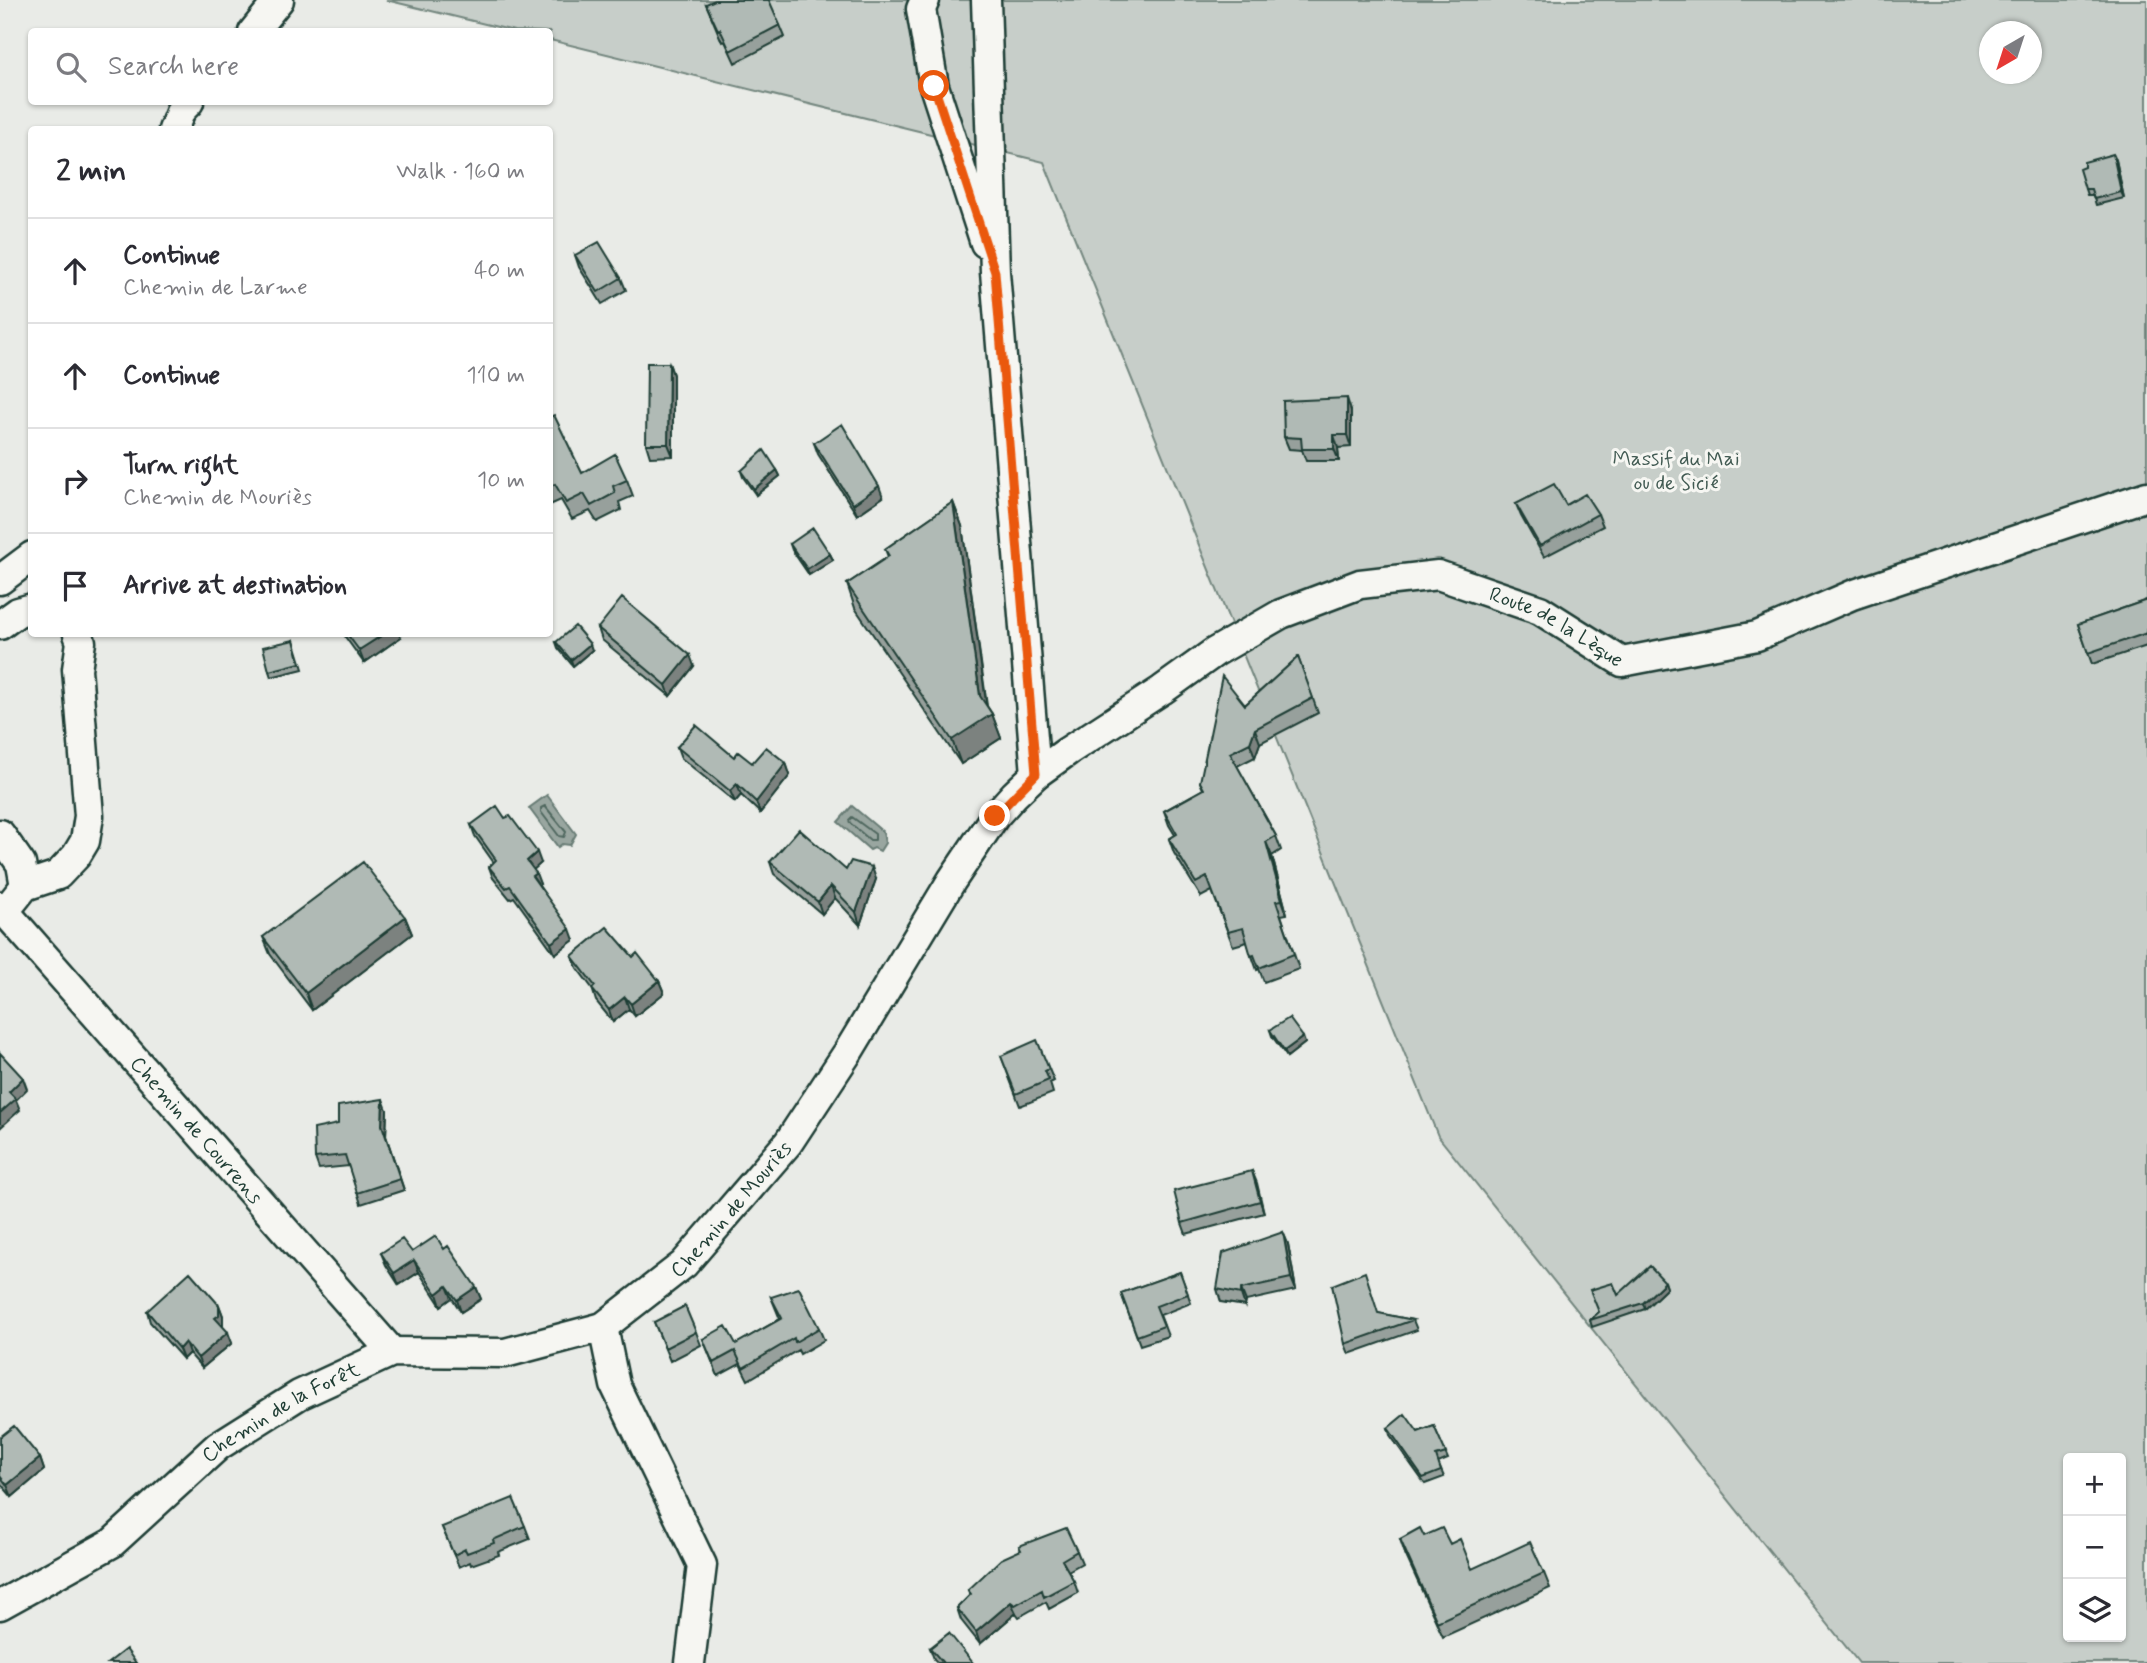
<!DOCTYPE html>
<meta charset="utf-8">
<style>
body{margin:0;font-family:Mynerve,sans-serif;background:#f2f2f3;color:#2b2b33}
.controls{position:absolute;right:21px;bottom:21px;display:grid;overflow:hidden;border-radius:7px;box-shadow:0 2px 5px #0004}
.controls button{width:63px;height:63px;display:grid;place-items:center;padding:0;border:0;border-bottom:2px solid #e1e1e2;background:#fff;color:#2b2b33;font:35px sans-serif}
.compass{position:absolute;left:1979px;top:21px;width:63px;height:63px;border-radius:50%;background:#fff;box-shadow:0 2px 5px #0004;rotate:219deg}
.stop{position:absolute;width:21px;height:21px;margin:-16px;border:5px solid #ea580c;border-radius:50%;background:#fff}
.stop.end{background:#ea580c;border-color:#fff;box-shadow:0 2px 7px #0008}
.list{margin:0;padding:0;list-style:none}
h2{display:flex;justify-content:space-between;align-items:center;height:91px;margin:0;padding:0 28px;font-size:30px}
h2 small{font-size:23px;font-weight:400;color:#7c7c81}
.list li{display:grid;grid-template-columns:46px 1fr auto;gap:21px;align-items:center;box-sizing:border-box;height:105px;padding:0 28px;border-top:2px solid #e1e1e2}
.list b{display:block;font-size:26px;white-space:nowrap}
.list p{margin:0;font-size:23px;white-space:nowrap;color:#7c7c81}
.list em{font-size:23px;font-style:normal;color:#7c7c81}
.icon{flex:none;width:38px;height:38px;fill:none;stroke:currentColor;stroke-width:2;stroke-linecap:round;stroke-linejoin:round}
.map{position:relative;flex:none;width:2147px;height:1663px;overflow:hidden}
.search{position:absolute;background:#fff;box-shadow:0 2px 5px #0004;left:28px;top:28px;width:525px;height:77px;display:flex;align-items:center;gap:18px;box-sizing:border-box;padding:0 24px;border-radius:7px;color:#7c7c81;font-size:26px}
.panel{position:absolute;background:#fff;box-shadow:0 2px 5px #0004;left:28px;top:126px;width:525px;height:511px;border-radius:7px}
.map>svg:first-child{display:block}
.green{fill:#c7cec9;stroke:#73867e;stroke-width:2;fill-rule:evenodd}
.water{fill:#99a6a0;stroke:#687c75;stroke-width:2}
.lines{fill:none;stroke-linecap:round;stroke-linejoin:round}
.shore{stroke:#50675f;stroke-width:2}
.minor-casing{stroke:#1f3d34;stroke-width:33}
.minor{stroke:#f6f6f2;stroke-width:28}
.wall{fill:#97a09c;stroke:#1f3d34;stroke-width:2}
.shaded-wall{fill:#7b827f;stroke:#1f3d34;stroke-width:2}
.building{fill:#b0bab5;stroke:#1f3d34;stroke-width:2}
.route{stroke:#ea580c;stroke-width:9}
.labels{text-anchor:middle;stroke-width:6;stroke-linejoin:round;paint-order:stroke}
.park-label{font-size:21px;fill:#415a52;stroke:#f6f6f2}
.street-label{font-size:21px;fill:#1f3d34;stroke:#f6f6f2}
</style>
<div class="map">
<svg width="2147" height="1663" viewBox="0 0 2147 1663">
<rect width="100%" height="100%" fill="#e9ebe7"/>
<filter id="ink" filterUnits="userSpaceOnUse"><feTurbulence type="fractalNoise" baseFrequency=".0143" numOctaves="2"/><feDisplacementMap in="SourceGraphic" scale="14" xChannelSelector="R" yChannelSelector="G"/><feConvolveMatrix kernelMatrix="1 2 1 2 8 2 1 2 1" color-interpolation-filters="sRGB"/></filter>
<g filter="url(#ink)">
<path class="green" d="M386,0h1761v1663h-288l-421,-527 -394,-974 -494,-122v-8l-36,-1zM1990,32h42v42h-42zM2068,1458h53v179h-53z"/>
<path class="water" d="M547,795l29,39 -6,11 -8,-1 -4,3 -29,-39z
M852,806l31,26 2,11 -5,8 -6,-3 -4,2 -32,-28z"/>
<g class="lines">
<path class="shore" d="M545,806l21,26 -2,5 -5,-1 -18,-24v-4z
M852,817l23,17v6h-5l-20,-17 -1,-3z"/>
<defs>
<g id="minor">
<path d="M925,0l-4,9 13,77 51,157"/>
<path d="M986,0l9,272 41,502"/>
<path d="M253,32l26,-32"/>
<path d="M173,130l8,-20 8,-8"/>
<path d="M0,580l32,-24"/>
<path d="M0,625l18,-13 14,-4"/>
<path d="M0,834l21,30 4,22"/>
<path id="s1" d="M0,906l392,446"/>
<path d="M5,911l20,-25 33,-11 18,-19 9,-15 4,-25 -12,-147 4,-27 -3,-8"/>
<path d="M603,1327l12,58 87,180 -12,98"/>
<path id="s2" d="M0,1605l112,-62 106,-97 81,-51 93,-43 113,1 98,-26 81,-63 104,-121 60,-91 104,-172 43,-64 19,-21 22,-21 32,-23 94,-61 53,-38 66,-38 79,-30 78,-9 102,35 82,52 135,-26 95,-41 295,-99"/>
</g>
</defs>
<use href="#minor" class="minor-casing"/>
<use href="#minor" class="minor"/>
</g>
<path class="wall" d="M706,4l74,21 5,12 -50,26 -10,-22 -3,1z
M2116,160l8,38 -28,7 -3,-10h-6l-2,-6z
M575,255l46,23 5,12 -24,14 -23,-37z
M669,363l4,12v81l-23,1 -4,-13z
M1351,411v36l-13,1 1,13h-33l-4,-11 -13,-1 -5,-12z
M550,417l32,56 45,7 6,16 -14,6 2,8 -24,12 -7,-11 -18,8 -11,-19 -11,5z
M814,443l69,54 -26,18 -39,-61z
M777,470l3,6 -24,19 -13,-18 -2,-6z
M953,502l9,24 25,180 5,8 9,24 -40,26 -106,-156 -8,-24 41,-27 -3,-8z
M1516,504l50,1 32,9 5,12 -59,31 -23,-41z
M790,544l40,10 3,6 -24,15 -17,-25z
M2147,600v46l-55,18 -14,-40z
M598,628l96,38 -24,30 -68,-56z
M344,634h55l2,3 -37,26 -18,-25z
M294,640l9,29 -32,8 -2,-6z
M556,642l36,8 -19,16 -15,-18z
M1298,657l20,56 -58,30 -5,14 -18,9 39,70 5,14 -9,6 15,58 -6,1 18,54 -35,13 -5,-13 -2,1 -10,-28 -14,4 -21,-55 -11,6 -27,-44 -5,-14 6,-4 -6,-10 -5,-14 39,-22 -3,-7 45,-77z
M677,747l57,10 18,6h34l4,12 -30,38 -19,-18 -6,7 -54,-44z
M471,825l70,38 -8,7 7,14 -2,1 36,55 -19,14 -41,-57 -4,2 -17,-21 -4,-11 5,-4 -19,-27z
M770,862l106,17 -16,46 -25,-27 -13,16 -48,-40z
M405,917l7,17 -100,76 -42,-56 -7,-17z
M572,956l61,1 26,24 5,12 -29,23 -6,-7 -16,13 -17,-21 -4,-13 -15,-20z
M1270,1030l35,13 -18,14 -15,-21z
M1001,1056l48,13 5,12 -4,2 3,10 -33,13z
M387,1110l-1,26 18,54 -43,14 -12,-38 -30,3 -4,-11 23,-34z
M1252,1171l12,42 -78,21 -4,-11z
M1283,1232l5,12 8,46 -50,11 -1,5 -24,-4 -4,-13z
M444,1249l32,38 5,12 -20,13 -9,-14 -11,8 -22,-34 -20,13 -13,-20 -5,-12 31,-1z
M1180,1272l11,31 -31,12 8,21 -28,9 -19,-52z
M1665,1282l2,6 -22,21 -53,18 -2,-7 28,-25z
M771,1297l48,31 5,12 -24,14 -2,-4 -50,30 -8,-16 -22,12 -15,-37 33,5 44,-25z
M219,1305l4,11 -1,10 10,17 -30,25 -13,-15 -6,6 -33,-37 -3,-11z
M1378,1313l35,7 4,10 -68,24 -4,-10z
M654,1322l42,10 5,13 -31,16z
M1434,1426l14,33 -10,4 6,14 -19,7 -35,-49 -2,-7 30,4z
M0,1437l40,21 4,12 -32,27 -12,-14z
M525,1526l5,13 -32,13 1,3 -28,10 -1,-3 -11,5 -17,-40z
M1424,1536l26,8 22,25 72,4 6,15 -107,49 -38,-83 -5,-15z
M1077,1551l5,12 -14,8 6,10 4,12 -29,16 -3,-7 -27,15 -3,-4 -36,31 -19,-24 -4,-12 13,-13 -2,-5z
M930,1648l43,15h-35l-4,-4z"/>
<path class="shaded-wall" d="M2113,154l3,6 8,38 -3,-6z
M669,363l4,12v81l-5,-12z
M1347,398l4,13v36l-4,-12z
M1334,435l4,13 1,13 -5,-12z
M777,470l3,6 -24,19 -2,-6z
M879,486l4,11 -26,18 -4,-11z
M953,502l9,24 26,191 4,-3 9,24 -40,26 -9,-24 28,-44z
M830,554l3,6 -24,15 -2,-6z
M384,634h15l2,3 -37,26 -5,-13z
M590,644l2,6 -19,16 -2,-6z
M690,655l4,11 -24,30 -4,-11z
M1255,729l5,14 -5,14 -5,-14z
M786,763l4,12 -30,38 -4,-11z
M737,784l4,11 -6,7 -5,-11z
M1266,842l6,14 15,58 -5,-14z
M537,852l4,11 -10,9 -4,-11z
M872,867l4,12 -16,46 -4,-13z
M536,873l4,11 -4,3 -4,-11z
M831,886l4,12 -13,16 -4,-12z
M405,917l7,17 -100,76 -6,-17z
M570,929l4,11 -19,14 -4,-11z
M659,981l5,12 -29,23 -4,-12z
M625,997l4,12 -16,13 -4,-12z
M1303,1037l2,6 -18,14 -3,-6z
M23,1078l4,11 -11,11 4,10 -20,18v-15l9,-21z
M383,1099l4,11 -1,26 18,54 -22,-65z
M1252,1171l5,12 7,30 -4,-12z
M1283,1232l5,12 8,46 -5,-12z
M414,1260l5,12 -20,13 -5,-12z
M1665,1282l2,6 -22,21 -2,-6z
M447,1286l5,12 -11,8 -4,-12z
M476,1287l5,12 -20,13 -4,-12z
M1241,1289l5,12 -1,5 -4,-12z
M219,1305l4,11v9l-4,3 -4,-10z
M228,1332l4,11 -30,25 -4,-10z
M185,1342l4,11 -6,6 -4,-10z
M40,1458l4,12 -32,27 -5,-12z
M1011,1602l5,11 -36,31 -4,-12z"/>
<path class="building" d="M715,0h54l11,25 -50,26 -10,-22 -2,1 -12,-26z
M2113,154l8,38 -27,7 -3,-10h-6l-6,-20 5,-2v-5z
M599,242l22,36 -23,14 -23,-37z
M647,363h22l-1,81h-22z
M1347,398v37h-13v14h-32l-1,-11 -17,-1 -1,-36z
M554,415l28,58 33,-19 12,26 -14,6 2,7 -24,13 -7,-12 -18,9 -11,-19 -5,2v-69z
M842,424l37,62 -26,18 -39,-61z
M764,450l13,20 -23,19 -13,-18z
M1554,484l12,21 19,-11 13,20 -58,32 -24,-42z
M953,502l27,194 12,18 -40,26 -105,-156 42,-28 -4,-7z
M813,528l17,26 -23,15 -17,-25z
M622,598l68,57 -24,30 -68,-57z
M2147,600v33l-59,20 -10,-29z
M575,626l15,18 -19,16 -15,-18z
M347,634h37l-25,16z
M294,640l6,23 -31,8 -6,-24z
M1298,657l15,41 -58,31 -5,14 -20,10 46,83 -10,6 16,58 -6,1 18,53 -35,14 -5,-13 -3,1 -8,-28 -15,4 -21,-55 -11,6 -27,-44 8,-5 -13,-23 40,-22 -4,-7 22,-106 23,29z
M696,725l38,32 4,-5 14,11 14,-16 20,16 -30,39 -19,-18 -7,7 -53,-44z
M497,806l8,12 5,-2 27,36 -10,9 9,12 -4,3 38,53 -19,14 -41,-57 -4,2 -17,-21 7,-7 -25,-35z
M799,829l47,41 5,-9 21,6 -16,45 -25,-26 -13,16 -48,-40z
M363,862l42,55 -99,76 -43,-56z
M607,927l26,30 4,-4 22,28 -28,23 -6,-7 -16,13 -17,-21 3,-3 -23,-30z
M1289,1018l14,19 -19,14 -14,-21z
M1037,1040l12,29 -4,2 4,9 -33,14 -15,-38z
M0,1053l23,25 -14,14 7,7 -16,14z
M383,1099l-1,26 18,54 -43,14 -12,-38 -30,3 -1,-29 24,-5v-18z
M1252,1171l8,30 -78,22 -8,-32z
M1283,1232l8,46 -50,11v5l-24,-5 6,-36z
M436,1236l8,13 4,-3 28,41 -19,13 -10,-14 -10,8 -23,-34 -20,13 -13,-20 21,-14 10,13z
M1650,1266l15,16 -22,21 -53,17 9,-8 -9,-22 23,-7 5,12z
M190,1272l29,33v10l-4,3 13,14 -30,26 -13,-16 -6,7 -32,-38z
M1180,1272l8,22 -32,12 8,20 -27,10 -16,-43z
M1365,1272l13,41 35,7 -68,24 -13,-59z
M799,1288l20,40 -24,14 -1,-4 -51,30 -8,-17 -22,12 -10,-24 23,-13 10,18 46,-26 -11,-21z
M685,1306l11,26 -31,16 -11,-26z
M1405,1414l13,18 16,-6 12,27 -10,3 5,15 -18,7 -35,-50z
M14,1426l26,32 -33,27 -7,-9v-39z
M513,1498l12,28 -32,14 1,3 -27,10 -2,-4 -11,6 -12,-28z
M1066,1528l11,23 -15,9 12,21 -30,16 -2,-7 -27,15 -4,-3 -35,30 -19,-24 14,-14 -3,-4 33,-31 20,-9 -2,-4z
M1420,1528l4,8 18,-8 8,16 10,-5 12,30 58,-27 14,31 -107,49 -37,-83z
M949,1633l24,30h-30l-13,-15z
M126,1649l10,14h-28z"/>
</g>
<g class="lines" filter="url(#ink)">
<path class="route" d="M934,86l61,186 41,502 -41,42"/>
</g>
<g class="labels">
<g class="park-label">
<text x="1676" y="465">Massif du Mai<tspan x="1676" dy="24">ou de Sicié</tspan></text>
</g>
<g class="street-label">
<text dy="7" stroke="none"><textPath href="#s2" startOffset="1978">Route de la Lèque</textPath></text>
<text dy="7" stroke="none"><textPath href="#s1" startOffset="298">Chemin de Courrens</textPath></text>
<text dy="7" stroke="none"><textPath href="#s2" startOffset="859">Chemin de Mouriès</textPath></text>
<text dy="7" stroke="none"><textPath href="#s2" startOffset="343">Chemin de la Forêt</textPath></text>
</g>
</g>
</svg>
<div class="controls">
<button>+</button>
<button>−</button>
<button><svg class="icon" aria-label="layers" viewBox="0 0 24 24"><path d="M12 4l9 5-9 5-9-5zM3 14l9 5 9-5"/></svg></button>
</div>
<svg class="compass" viewBox="-18 -18 36 36"><path d="M0-13l5 13h-10z" fill="#e53935"/><path d="M0 13l5-13h-10z" fill="#7c7c81"/></svg>
<div class="stop" style="left:934px;top:86px"></div>
<div class="stop end" style="left:995px;top:816px"></div>
<div class="search"><svg class="icon" aria-label="search" viewBox="0 0 24 24"><circle cx="10" cy="10" r="6"/><path d="M15 15l6 6"/></svg>Search here</div>
<section class="panel">
<h2>2 min<small>Walk · 160 m</small></h2>
<ul class="list">
<li><svg class="icon" aria-label="ahead" viewBox="0 0 24 24"><path d="M12 20V5M6 11l6-6 6 6"/></svg><div><b>Continue</b><p>Chemin de Larme</p></div><em>40 m</em></li>
<li><svg class="icon" aria-label="ahead" viewBox="0 0 24 24"><path d="M12 20V5M6 11l6-6 6 6"/></svg><div><b>Continue</b></div><em>110 m</em></li>
<li><svg class="icon" aria-label="right" viewBox="0 0 24 24"><path d="M7 20v-9h11M14 6l5 5-5 5"/></svg><div><b>Turn right</b><p>Chemin de Mouriès</p></div><em>10 m</em></li>
<li><svg class="icon" aria-label="arrive" viewBox="0 0 24 24"><path d="M6 21V4h12l-3 4 3 4H6"/></svg><div><b>Arrive at destination</b></div></li>
</ul>
</section>
</div>
